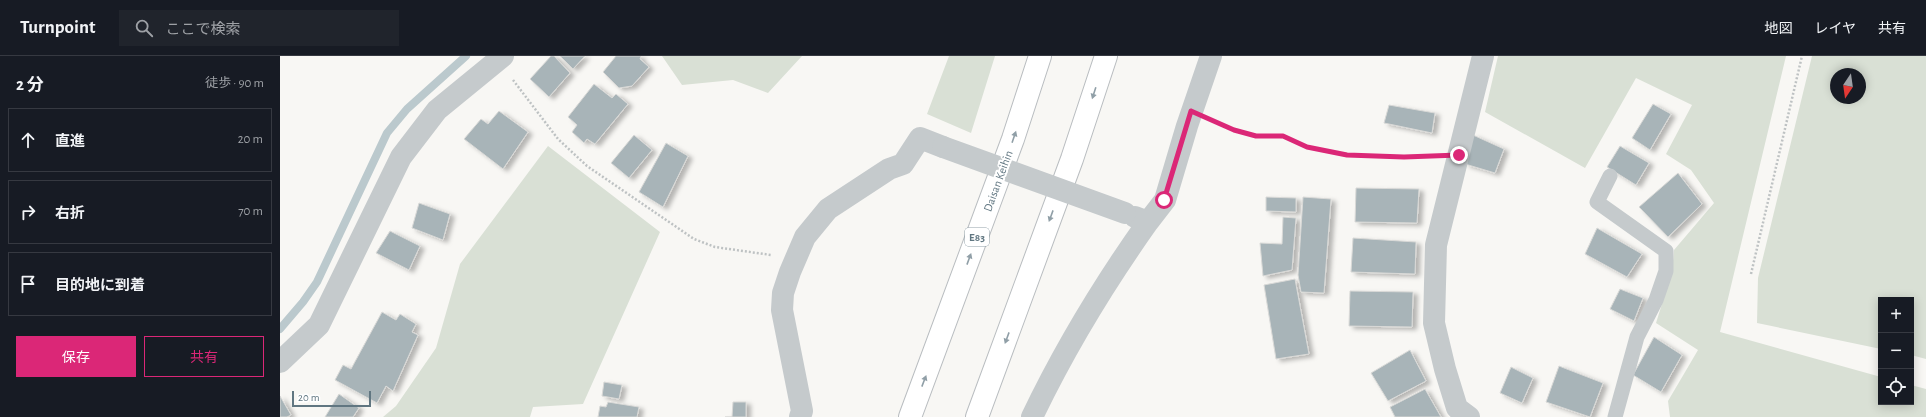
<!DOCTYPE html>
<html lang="ja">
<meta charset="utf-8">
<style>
body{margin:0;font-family:"Alegreya Sans","Noto Sans JP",sans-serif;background:#20242c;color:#f1f3f6}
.controls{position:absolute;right:12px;bottom:12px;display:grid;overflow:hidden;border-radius:0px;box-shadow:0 2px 10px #0003}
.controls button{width:36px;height:36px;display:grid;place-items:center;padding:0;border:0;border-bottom:1px solid #363941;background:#171b24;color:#f1f3f6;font:20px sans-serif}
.compass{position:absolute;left:1550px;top:12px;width:36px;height:36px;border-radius:50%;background:#171b24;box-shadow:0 2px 10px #0003;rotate:193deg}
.scale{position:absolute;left:12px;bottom:10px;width:79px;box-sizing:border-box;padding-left:4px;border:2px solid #607681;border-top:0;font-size:11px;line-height:14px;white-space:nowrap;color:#607681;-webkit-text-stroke:3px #fff;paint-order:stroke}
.stop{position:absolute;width:12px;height:12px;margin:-9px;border:3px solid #db2777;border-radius:50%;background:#fff}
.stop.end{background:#db2777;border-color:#fff;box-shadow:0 1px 4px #0008}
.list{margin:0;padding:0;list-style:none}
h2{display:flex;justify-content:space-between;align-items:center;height:52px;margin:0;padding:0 16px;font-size:17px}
h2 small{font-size:13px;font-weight:400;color:#9ea1a6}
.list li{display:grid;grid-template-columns:26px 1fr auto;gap:12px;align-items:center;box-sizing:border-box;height:64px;margin:0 8px 8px;padding:0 8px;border:1px solid #363941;border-radius:0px}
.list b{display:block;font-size:15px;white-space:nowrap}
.list em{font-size:13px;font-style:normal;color:#9ea1a6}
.actions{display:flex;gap:8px;padding:12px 16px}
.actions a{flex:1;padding:9px 0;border:1px solid #db2777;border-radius:0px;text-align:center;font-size:14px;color:#db2777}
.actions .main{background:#db2777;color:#fff}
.icon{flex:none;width:22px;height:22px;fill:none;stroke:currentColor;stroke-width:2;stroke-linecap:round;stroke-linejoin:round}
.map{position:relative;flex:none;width:1646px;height:361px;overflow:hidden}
header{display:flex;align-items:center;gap:24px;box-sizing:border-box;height:56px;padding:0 20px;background:#171b24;border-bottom:1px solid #363941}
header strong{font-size:19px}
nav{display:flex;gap:22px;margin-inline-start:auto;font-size:14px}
.search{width:280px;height:36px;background:#20242c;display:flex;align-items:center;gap:10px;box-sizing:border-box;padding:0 14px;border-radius:0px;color:#9ea1a6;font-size:15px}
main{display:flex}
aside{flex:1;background:#171b24}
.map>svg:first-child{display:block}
.green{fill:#d9e0d5;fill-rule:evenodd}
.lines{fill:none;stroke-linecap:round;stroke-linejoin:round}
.stream{stroke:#bbc9cd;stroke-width:8}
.building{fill:#a8b4b8;stroke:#d9d9d7;filter:url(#shadow)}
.highway-casing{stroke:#b9bdc0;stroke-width:24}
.path{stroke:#bec2c3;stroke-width:2.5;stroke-dasharray:2 2;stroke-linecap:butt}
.lane{stroke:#c5cacc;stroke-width:15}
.street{stroke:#c5cacc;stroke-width:22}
.highway{stroke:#fff;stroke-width:22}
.street-bridge{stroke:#c5cacc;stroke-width:22}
.oneway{fill:#909fa7}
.route{stroke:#db2777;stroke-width:5}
.labels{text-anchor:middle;stroke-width:4;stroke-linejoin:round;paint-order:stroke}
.shield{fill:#fff;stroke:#909fa7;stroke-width:1}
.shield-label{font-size:11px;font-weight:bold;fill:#607681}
.street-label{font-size:12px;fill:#607681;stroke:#fff}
</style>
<header>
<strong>Turnpoint</strong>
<div class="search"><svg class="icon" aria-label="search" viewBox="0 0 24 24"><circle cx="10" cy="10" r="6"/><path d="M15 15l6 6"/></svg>ここで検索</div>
<nav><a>地図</a><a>レイヤ</a><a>共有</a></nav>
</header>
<main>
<aside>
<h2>2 分<small>徒歩 · 90 m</small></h2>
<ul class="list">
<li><svg class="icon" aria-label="ahead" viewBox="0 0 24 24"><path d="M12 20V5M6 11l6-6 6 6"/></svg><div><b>直進</b></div><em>20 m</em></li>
<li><svg class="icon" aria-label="right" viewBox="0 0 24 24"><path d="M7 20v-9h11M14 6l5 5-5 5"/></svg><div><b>右折</b></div><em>70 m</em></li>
<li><svg class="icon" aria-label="arrive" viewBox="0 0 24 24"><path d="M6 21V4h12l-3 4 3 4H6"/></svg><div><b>目的地に到着</b></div></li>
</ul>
<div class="actions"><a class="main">保存</a><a>共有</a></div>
</aside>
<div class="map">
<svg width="1646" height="361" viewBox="0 0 1646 361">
<defs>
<filter id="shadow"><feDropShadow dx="4.5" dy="2.5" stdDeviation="2" flood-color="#0004"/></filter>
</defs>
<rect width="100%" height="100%" fill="#f8f7f4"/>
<path class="green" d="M382,0h140l-34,37 -35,-13 -51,5z
M669,0h46l-24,77 -44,-19z
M1218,0h288l-66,276 161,45v25h30v-17l15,4v28h-256l-2,-16 30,-51 -42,-27 16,-51 2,-22 40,-47 -23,-33 -25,-16 26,-49 -56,-27 -51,90 -100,-56z
M1532,0h114v303l-15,-4v-55h-30v49l-124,-26 1,-45zM1556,18h24v24h-24z
M268,90l112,86 -77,172 -50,3 -3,10h-147l13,-11 40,-58 24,-84z"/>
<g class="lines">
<path class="stream" d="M0,273l23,-27 14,-20 70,-149 20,-24 59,-53"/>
</g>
<path class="building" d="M271,0h3l16,17 -21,24 -19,-18z
M280,0h25l-12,13z
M336,0h25l-1,3 9,8 -17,19 -13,2 -16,-16z
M314,28l18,14 4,-4 12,10 -33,40 -8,-5 -3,4 -12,-11 5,-7 -9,-8z
M1373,48l18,10 -21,36 -18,-12z
M1109,49l46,8 -3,20 -48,-10z
M219,55l29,21 -25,37 -39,-30 17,-20 7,5z
M354,79l18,15 -23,28 -18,-15z
M1193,79l31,14 -9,24 -30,-9z
M386,87l22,13 -25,51 -24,-15z
M1340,90l29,17 -13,22 -29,-18z
M1398,117l24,31 -34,33 -29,-30z
M1076,132l63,1 -2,34 -62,-1z
M986,141l30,1v14l-30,-1z
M1023,141l28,2 -7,94 -23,-1 -3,-17z
M139,147l31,11 -7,26 -31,-12z
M1003,161l13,1 -4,52 -29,6 -3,-33 22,1z
M1317,172l45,26 -15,23 -42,-23z
M110,175l30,15 -11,24 -33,-17z
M1073,182l63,4 -1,32 -64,-2z
M1015,223l14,75 -33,5 -12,-74z
M1340,233l23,9 -9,23 -24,-12z
M1070,235l63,1 -1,35 -63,-1z
M102,256l14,8 4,-6 16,10 -4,8 6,3 -25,56 -7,-5 -9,17 -42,-23 8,-15 8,4z
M1374,281l28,18 -21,37 -28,-17z
M1130,294l16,31 -38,20 -17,-28z
M1279,310l44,17 -13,34 -44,-15z
M1231,311l22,11 -11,25 -22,-10z
M324,326l18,3 -3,14 -17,-3z
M1145,333l16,28h-46l-5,-10z
M59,338l20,14 -6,9h-28z
M0,340l11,19 -4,2h-7z
M328,346l31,5 -2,10h-39l2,-11 6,1z
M453,346h13v15h-21h7z"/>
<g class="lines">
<defs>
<path id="highway" d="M630,361l103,-278 27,-83
M697,361l95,-258 34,-103"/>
</defs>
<use href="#highway" class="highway-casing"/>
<path class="path" d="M233,24l45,59 29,27 107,73 21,8 56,8
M935,66l19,8 22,6 27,1 24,10 40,8 57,2 28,-1
M1471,218l51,-218"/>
<path class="lane" d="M1330,120l-13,26 69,49v20l-10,29 -19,37 -22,80"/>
<path class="street" d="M855,161l13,5 17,-22 22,-74 24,-70
M0,306l39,-37 82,-168 36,-47 66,-54
M520,361l2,-6 -20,-101 1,-17 7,-21 15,-35 23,-28 61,-40 14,-5 17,-26 23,9
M752,361c33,-69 72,-133 116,-195
M1189,361l-12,-9 -12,-39 -11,-46 2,-78 47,-189"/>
<use href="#highway" class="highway"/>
<path class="street-bridge" d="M663,91l182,66"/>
</g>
<defs><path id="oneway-solid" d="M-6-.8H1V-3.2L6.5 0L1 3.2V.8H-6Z"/></defs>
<g class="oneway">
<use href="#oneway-solid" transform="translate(814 37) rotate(108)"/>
<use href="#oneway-solid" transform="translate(734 81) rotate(-71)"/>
<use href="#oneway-solid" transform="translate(771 160) rotate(110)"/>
<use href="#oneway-solid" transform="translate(689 203) rotate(-70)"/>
<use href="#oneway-solid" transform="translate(727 282) rotate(110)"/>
<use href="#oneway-solid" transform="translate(644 325) rotate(-69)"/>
</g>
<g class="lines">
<path class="route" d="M884,144l27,-89 43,19 22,6h27l24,11 40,8 57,2 55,-2"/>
</g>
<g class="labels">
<rect class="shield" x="685" y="172" width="24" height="18" rx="3"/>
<g class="shield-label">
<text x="697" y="185">E83</text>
</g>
<g class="street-label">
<text transform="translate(718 125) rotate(-70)" y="4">Daisan Keihin</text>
</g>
</g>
</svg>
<div class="controls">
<button>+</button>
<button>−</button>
<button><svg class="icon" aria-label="locate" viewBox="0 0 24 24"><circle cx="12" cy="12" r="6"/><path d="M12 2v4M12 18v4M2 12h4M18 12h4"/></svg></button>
</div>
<svg class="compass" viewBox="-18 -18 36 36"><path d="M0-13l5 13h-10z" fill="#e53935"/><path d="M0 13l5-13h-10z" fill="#9ea1a6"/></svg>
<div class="scale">20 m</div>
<div class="stop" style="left:884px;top:144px"></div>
<div class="stop end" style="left:1179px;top:99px"></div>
</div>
</main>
